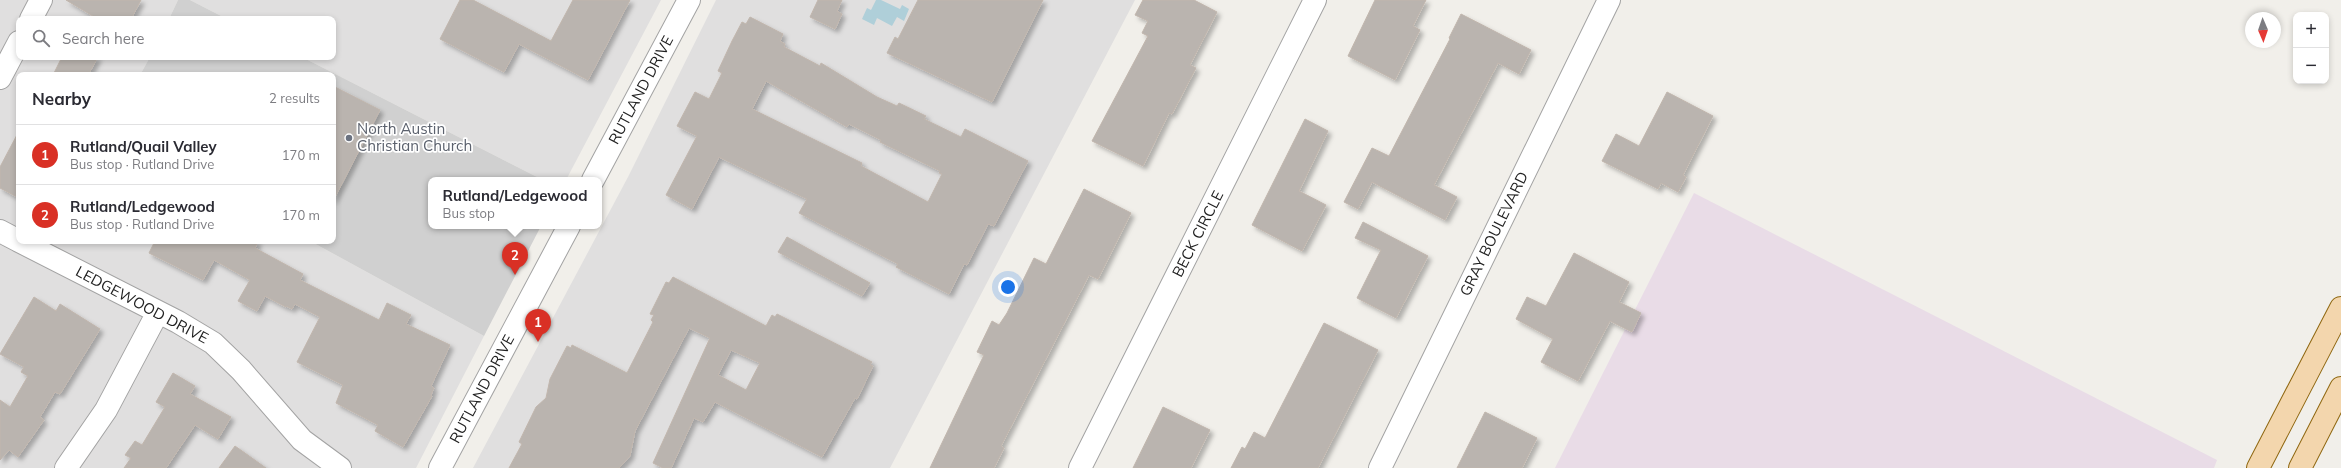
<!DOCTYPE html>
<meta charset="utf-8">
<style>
body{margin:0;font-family:Mulish,sans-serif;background:#f7f7f7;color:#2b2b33}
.controls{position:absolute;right:12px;top:12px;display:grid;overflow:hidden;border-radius:8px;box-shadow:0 2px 6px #0003}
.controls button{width:36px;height:36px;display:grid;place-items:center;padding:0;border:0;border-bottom:1px solid #e1e1e2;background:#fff;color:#2b2b33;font:20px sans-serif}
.compass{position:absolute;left:2245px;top:12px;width:36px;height:36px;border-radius:50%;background:#fff;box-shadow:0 2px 6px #0003;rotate:178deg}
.you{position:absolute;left:1008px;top:287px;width:14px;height:14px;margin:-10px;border:3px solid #fff;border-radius:50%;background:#1a73e8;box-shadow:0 0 0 6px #1a73e833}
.badge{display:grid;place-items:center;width:26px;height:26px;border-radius:50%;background:#d93025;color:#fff;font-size:13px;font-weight:700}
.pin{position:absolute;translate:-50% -33px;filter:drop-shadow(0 1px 2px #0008)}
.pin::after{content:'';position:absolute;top:21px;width:14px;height:12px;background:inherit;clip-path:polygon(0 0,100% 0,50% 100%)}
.popup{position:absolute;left:428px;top:177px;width:174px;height:52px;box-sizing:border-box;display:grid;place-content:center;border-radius:8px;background:#fff;filter:drop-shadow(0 1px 3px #0005);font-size:13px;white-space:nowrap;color:#7c7c81}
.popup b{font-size:15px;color:#2b2b33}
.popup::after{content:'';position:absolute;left:50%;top:100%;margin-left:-8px;border:8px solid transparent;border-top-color:#fff}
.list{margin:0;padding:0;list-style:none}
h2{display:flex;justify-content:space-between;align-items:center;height:52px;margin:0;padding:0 16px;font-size:17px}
h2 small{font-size:13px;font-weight:400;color:#7c7c81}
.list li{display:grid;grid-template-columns:26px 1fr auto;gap:12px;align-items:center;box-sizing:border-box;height:60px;padding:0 16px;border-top:1px solid #e1e1e2}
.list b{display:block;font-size:15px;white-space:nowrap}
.list p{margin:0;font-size:13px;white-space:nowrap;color:#7c7c81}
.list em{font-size:13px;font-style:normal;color:#7c7c81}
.icon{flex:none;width:22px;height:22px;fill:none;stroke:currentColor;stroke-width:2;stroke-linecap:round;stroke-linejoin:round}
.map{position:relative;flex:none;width:2341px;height:468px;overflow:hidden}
.search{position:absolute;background:#fff;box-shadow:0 2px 6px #0003;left:16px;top:16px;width:320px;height:44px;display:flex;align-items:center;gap:10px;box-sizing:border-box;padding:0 14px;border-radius:8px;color:#7c7c81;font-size:15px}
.panel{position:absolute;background:#fff;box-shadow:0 2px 6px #0003;left:16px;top:72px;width:320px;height:172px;border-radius:8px}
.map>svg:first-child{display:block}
.residential{fill:#e0dfdf}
.industrial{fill:#e9dce7}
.religious{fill:#d0d0d0}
.water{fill:#afcfd9}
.building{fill:#bab4af;stroke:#c1b6ad;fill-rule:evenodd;filter:url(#shadow)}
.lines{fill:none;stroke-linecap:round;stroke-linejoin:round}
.minor-casing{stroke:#a3a3a3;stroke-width:24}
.major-casing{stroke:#8f6710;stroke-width:24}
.minor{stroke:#fff;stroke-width:22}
.major{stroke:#f3d6ad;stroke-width:22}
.worship-dot{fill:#6b7280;stroke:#fff;stroke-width:1.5}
.labels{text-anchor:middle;stroke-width:3.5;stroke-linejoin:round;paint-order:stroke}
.street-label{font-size:15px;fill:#222;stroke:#fff}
.worship-label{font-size:15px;fill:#5b616d;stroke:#fff;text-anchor:start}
</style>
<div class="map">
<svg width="2341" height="468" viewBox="0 0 2341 468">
<defs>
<filter id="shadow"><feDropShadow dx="3.5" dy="3.5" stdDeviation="2" flood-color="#0004"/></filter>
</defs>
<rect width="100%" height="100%" fill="#f1efea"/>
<path class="residential" d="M0,0h178l-9,19h-150v38h131l-10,18h-121v166h291l174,95 -68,132h-416z
M190,0h471l-95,180h-23l-241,-123h31v-38h-106z
M716,0h419l-245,468h-417l155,-291z"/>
<path class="industrial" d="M1694,193l523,267 -3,8h-659z"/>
<path class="religious" d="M178,0h12l37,19h-58z
M150,57h152l241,123h-112v46h110l-57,110 -174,-95h23v-166h-193z"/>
<path class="water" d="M876,0h5l19,9 2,-4 7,4 -5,12 -7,-4 -5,9 -15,-8 -3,7 -12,-6 5,-11 4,2z"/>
<path class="building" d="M66,0h75l-10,19h-33z
M460,0h13l78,41 22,-41h57l-42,80 -69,-36 -15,28 -64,-33z
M818,0h24l-5,11 5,3 -7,15 -25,-12z
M918,0h125l-51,102 -105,-49 8,-16 3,2z
M1143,0h51l23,12 -27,53 6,3 -24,46 -3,-1 -26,53 -51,-25 56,-105 -6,-3 6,-12 -13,-6z
M1375,0h51l-13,26 7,4 -25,50 -47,-24z
M1461,14l70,36 -12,24 -21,-11 -64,122 23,12 -12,23 -73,-38 -14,27 -14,-7 28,-54 17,8 61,-117 -1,-1z
M750,17l33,17 -3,7 5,3 -1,3 36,19 1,-3 56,34 20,9 2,-3 27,13 -2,3 37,18 4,-8 63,32 -34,65 -6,-2 -21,41 -3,-1 -15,30 -53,-27 2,-3 -99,-51 8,-14 -88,-42 -27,52 -26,-14 31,-59 -20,-10 18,-34 14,7 13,-26 -4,-2 14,-30 10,-19 4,2zM766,81l81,46 2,-3 32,16 -1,2 60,29 -1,2 3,1 -14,28 -67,-36 1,-3 -110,-54z
M62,57h36l-10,18h-35z
M333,86l47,24 -47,91z
M1667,92l46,24 -30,59 3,2 -8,15 -17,-9 -3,6 -56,-28 14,-27 23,12z
M1305,119l23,12 -29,60 27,14 -24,46 -50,-26z
M19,131v67l-19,-10v-21z
M1084,189l47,24 -33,66 -9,-4 -88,171 3,2 -10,20h-64l54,-113 -7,-3 15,-31 7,4 8,-12 27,-55 12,6z
M1363,222l65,34 -32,62 -39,-20 24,-48 -26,-12z
M787,237l83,46 -8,13 -84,-44z
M155,241h103l-3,7 48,26 -3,6 79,40 8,-17 24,12 -5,9 44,21 -19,41 3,2 -3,7 1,1 -29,51 -28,-16 3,-6 -42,-22 7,-18 -46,-23 23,-45 -25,-13 -3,5 -6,-3v1l-21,-11 -8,15 -19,-10 12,-21 -36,-20 -11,20 -54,-27z
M1574,253l55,29 -10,20 22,11 -9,19 -22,-11 -32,60 -37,-19 12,-23 -37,-20 11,-22 19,9z
M673,277l93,49 6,-11 3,2 2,-3 95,48 -2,3 3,1 -16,33 -2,-1 -33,59 -107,-55 -12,20 -9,-4 -23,50h-8l-10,-5 57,-125 -21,-10 -54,103 -5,25 -11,12h-110l13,-24 -3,-2 17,-35 10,-9 4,-19 17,-33 4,2 1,-3 55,28 26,-51 -2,-2 3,-5 -4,-1 16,-32 3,1zM731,350l29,13 -14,27 -28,-15z
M34,297l22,14 4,-7 40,25 -40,65 -5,-2 -15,25 4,3 -26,37 -9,-7 -9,10v-60l10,7 18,-31 -7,-4 3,-5 -24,-13z
M1324,323l54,27 -60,118h-87l11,-21 3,2 9,-17 11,6z
M173,373l22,13 -5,8 41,23 -13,22 -23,-14 -29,43h-42l7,-10 -6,-3 10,-14 7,4 23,-38 -9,-5z
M1163,407l47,23 -19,38h-58z
M1485,412l52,26 -15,30h-65z
M235,446l10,7 21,15h-47z"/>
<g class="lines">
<defs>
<path id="minor" d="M31,19l10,-19
M0,78l19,-36
M593,180l96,-180
M0,231l19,10
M19,241l159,81 35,21 28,27 61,70 38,28
M66,468l40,-58 52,-98
M440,468l129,-242
M1080,468l235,-468
M1380,468l229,-468"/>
<path id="major" d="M2258,468l83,-160
M2300,468l41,-80"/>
</defs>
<use href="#minor" class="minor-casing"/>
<use href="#major" class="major-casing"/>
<use href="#minor" class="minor"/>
<use href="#major" class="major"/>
</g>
<circle class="worship-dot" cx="349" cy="138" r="4"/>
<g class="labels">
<g class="street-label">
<text transform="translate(641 90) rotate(-62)" y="5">RUTLAND DRIVE</text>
<text transform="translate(1198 234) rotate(-63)" y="5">BECK CIRCLE</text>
<text transform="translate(1494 234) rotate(-64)" y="5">GRAY BOULEVARD</text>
<text transform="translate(142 305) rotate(28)" y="5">LEDGEWOOD DRIVE</text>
<text transform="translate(482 389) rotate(-62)" y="5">RUTLAND DRIVE</text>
</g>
<g class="worship-label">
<text x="357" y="134">North Austin<tspan x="357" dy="17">Christian Church</tspan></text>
</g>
</g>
</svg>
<div class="controls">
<button>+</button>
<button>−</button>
</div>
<svg class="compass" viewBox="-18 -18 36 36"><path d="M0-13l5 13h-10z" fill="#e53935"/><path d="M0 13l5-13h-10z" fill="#7c7c81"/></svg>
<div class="you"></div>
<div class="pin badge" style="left:538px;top:342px">1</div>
<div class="pin badge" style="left:515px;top:275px">2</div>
<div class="popup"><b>Rutland/Ledgewood</b>Bus stop</div>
<div class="search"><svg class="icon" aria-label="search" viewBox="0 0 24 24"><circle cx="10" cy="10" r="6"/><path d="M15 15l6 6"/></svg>Search here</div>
<section class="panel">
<h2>Nearby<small>2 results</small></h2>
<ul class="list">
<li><span class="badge">1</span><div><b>Rutland/Quail Valley</b><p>Bus stop · Rutland Drive</p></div><em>170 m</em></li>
<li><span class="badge">2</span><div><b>Rutland/Ledgewood</b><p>Bus stop · Rutland Drive</p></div><em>170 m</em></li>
</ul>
</section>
</div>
